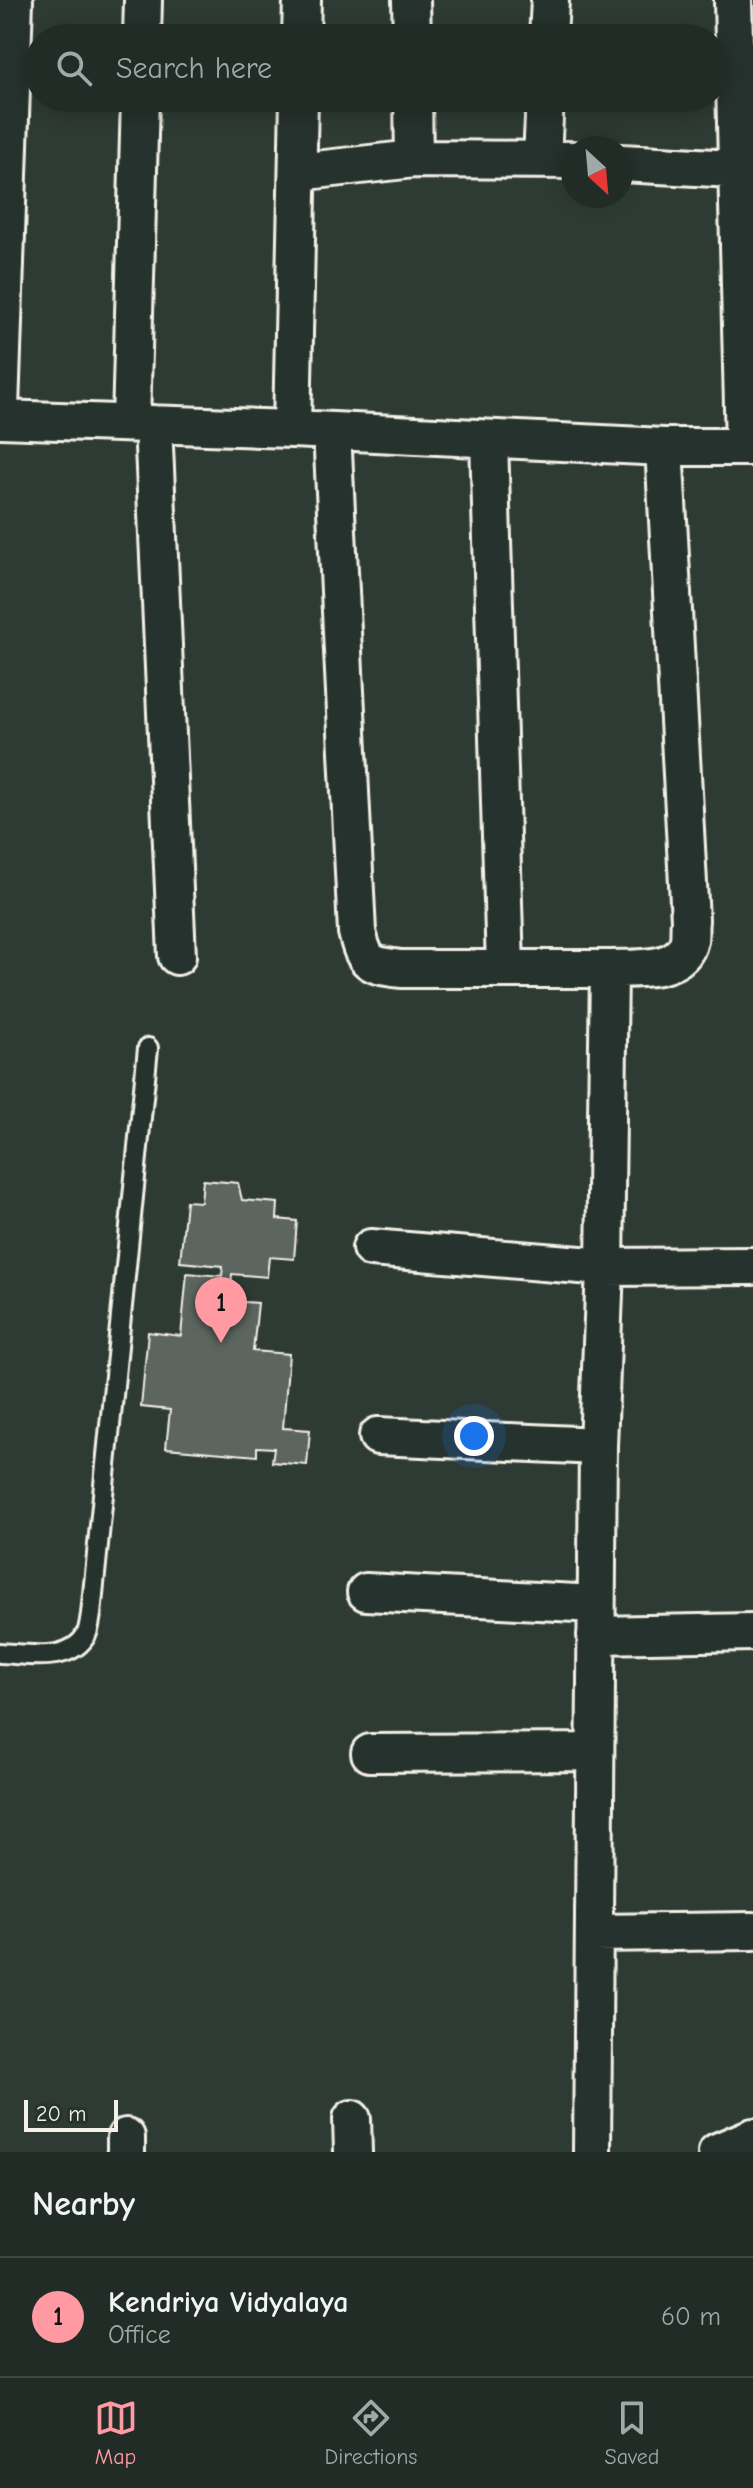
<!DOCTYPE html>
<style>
body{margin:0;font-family:"Comic Neue",sans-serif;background:#2a342f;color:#f1f3f6}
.compass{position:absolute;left:561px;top:136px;width:72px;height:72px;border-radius:50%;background:#222c27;box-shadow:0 4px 20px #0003;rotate:154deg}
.scale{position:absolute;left:24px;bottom:20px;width:94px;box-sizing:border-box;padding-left:8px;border:4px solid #f4f1e8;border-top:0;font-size:22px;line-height:28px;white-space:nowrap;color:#f4f1e8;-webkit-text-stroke:6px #26332d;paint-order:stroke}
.you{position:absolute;left:474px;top:1436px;width:28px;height:28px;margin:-20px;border:6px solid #fff;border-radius:50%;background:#1a73e8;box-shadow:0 0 0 12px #1a73e833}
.badge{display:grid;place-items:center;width:52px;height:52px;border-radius:50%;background:#ff9aa2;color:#111;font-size:26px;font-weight:700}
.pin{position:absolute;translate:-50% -66px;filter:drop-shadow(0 2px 4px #0008)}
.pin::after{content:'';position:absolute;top:42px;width:28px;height:24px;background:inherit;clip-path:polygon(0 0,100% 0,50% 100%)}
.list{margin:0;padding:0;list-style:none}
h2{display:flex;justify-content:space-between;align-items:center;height:104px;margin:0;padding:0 32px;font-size:34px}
h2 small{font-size:26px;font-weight:400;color:#a2a7a7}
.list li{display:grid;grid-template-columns:52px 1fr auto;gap:24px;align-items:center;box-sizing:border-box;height:120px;padding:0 32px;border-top:2px solid #3f4844}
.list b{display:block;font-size:30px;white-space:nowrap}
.list p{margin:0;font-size:26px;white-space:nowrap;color:#a2a7a7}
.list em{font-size:26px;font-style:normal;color:#a2a7a7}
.icon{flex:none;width:44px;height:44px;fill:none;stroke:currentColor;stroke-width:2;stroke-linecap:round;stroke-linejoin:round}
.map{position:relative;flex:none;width:753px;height:2152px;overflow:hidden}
.search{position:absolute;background:#222c27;box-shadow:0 4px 20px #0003;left:24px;right:24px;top:24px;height:88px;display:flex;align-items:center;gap:20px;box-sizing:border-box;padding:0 28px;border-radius:44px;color:#a2a7a7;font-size:30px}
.sheet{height:224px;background:#222c27}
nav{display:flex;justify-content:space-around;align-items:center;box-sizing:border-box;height:112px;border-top:2px solid #3f4844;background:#222c27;font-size:22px;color:#a2a7a7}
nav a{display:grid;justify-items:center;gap:4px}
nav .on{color:#ff9aa2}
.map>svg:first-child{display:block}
.building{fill:#5c655e;stroke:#f4f1e8;stroke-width:2}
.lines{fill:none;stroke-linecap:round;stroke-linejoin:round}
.lane-casing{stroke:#f4f1e8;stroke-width:24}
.street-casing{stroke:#f4f1e8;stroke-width:42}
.lane{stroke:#26332d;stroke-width:18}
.street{stroke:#26332d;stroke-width:36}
</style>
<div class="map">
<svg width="753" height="2152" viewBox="0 0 753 2152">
<rect width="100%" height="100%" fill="#2e3b34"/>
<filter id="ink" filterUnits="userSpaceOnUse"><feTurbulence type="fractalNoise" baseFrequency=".0125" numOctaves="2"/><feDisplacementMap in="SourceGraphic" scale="16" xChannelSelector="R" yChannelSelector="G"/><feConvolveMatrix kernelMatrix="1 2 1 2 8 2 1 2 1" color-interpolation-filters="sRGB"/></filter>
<g filter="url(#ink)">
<path class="building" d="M203,1180l35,3 4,17 36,3 -1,16 20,2 -3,38 -25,-2 -2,20 -35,-3 -2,27 28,2 -5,48 36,3 -6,74 27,2 -3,35 -35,-3 2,-14 -17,-1v9l-91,-8 4,-38 -29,-3 7,-75 33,4 6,-63 35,3 1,-10 -43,-4 6,-61 15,1z"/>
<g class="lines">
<defs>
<path id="lane" d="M0,1653c27,1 72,11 87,-20 2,-5 3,-13 4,-19l57,-566"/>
<path id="street" d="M411,0l1,38
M733,0l11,447
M142,38l1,-38
M301,38l1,-38
M548,38l2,-38
M413,98l1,61 159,1
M542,158l3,-60
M621,163l132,7
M298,172l116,-13
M0,409l14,-409
M0,419l292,10 372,18h89
M131,423l9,-325
M153,424l24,532
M292,429l7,-331
M332,431l25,501c8,32 12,33 44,37h208l-4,298 -7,179 -6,706
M489,440l16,528
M609,969c26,-1 73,4 80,-29 1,-6 0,-13 1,-20l-26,-473
M371,1248l234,19 148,-1
M378,1436l220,10
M366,1592l230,12
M596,1635l157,-3
M370,1753l225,-1
M594,1933l159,-2
M352,2119l1,33
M126,2152v-15
M717,2152l36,-15"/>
</defs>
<use href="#lane" class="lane-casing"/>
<use href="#street" class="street-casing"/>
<use href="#lane" class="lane"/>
<use href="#street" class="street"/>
</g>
</g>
</svg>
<svg class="compass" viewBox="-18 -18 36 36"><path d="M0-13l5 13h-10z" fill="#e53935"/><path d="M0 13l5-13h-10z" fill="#a2a7a7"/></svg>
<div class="scale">20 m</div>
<div class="you"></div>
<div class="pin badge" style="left:221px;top:1343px">1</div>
<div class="search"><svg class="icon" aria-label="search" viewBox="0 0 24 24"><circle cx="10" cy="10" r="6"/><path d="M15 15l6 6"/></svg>Search here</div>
</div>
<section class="sheet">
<h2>Nearby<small></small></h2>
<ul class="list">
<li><span class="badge">1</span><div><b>Kendriya Vidyalaya</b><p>Office</p></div><em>60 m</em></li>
</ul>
</section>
<nav>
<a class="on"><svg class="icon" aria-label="map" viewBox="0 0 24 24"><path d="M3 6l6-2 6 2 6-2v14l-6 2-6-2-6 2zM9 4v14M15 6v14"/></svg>Map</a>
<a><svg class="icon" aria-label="directions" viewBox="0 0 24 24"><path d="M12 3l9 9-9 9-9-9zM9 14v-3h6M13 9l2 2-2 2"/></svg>Directions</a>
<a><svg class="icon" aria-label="saved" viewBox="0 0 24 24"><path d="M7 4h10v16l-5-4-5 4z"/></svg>Saved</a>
</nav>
